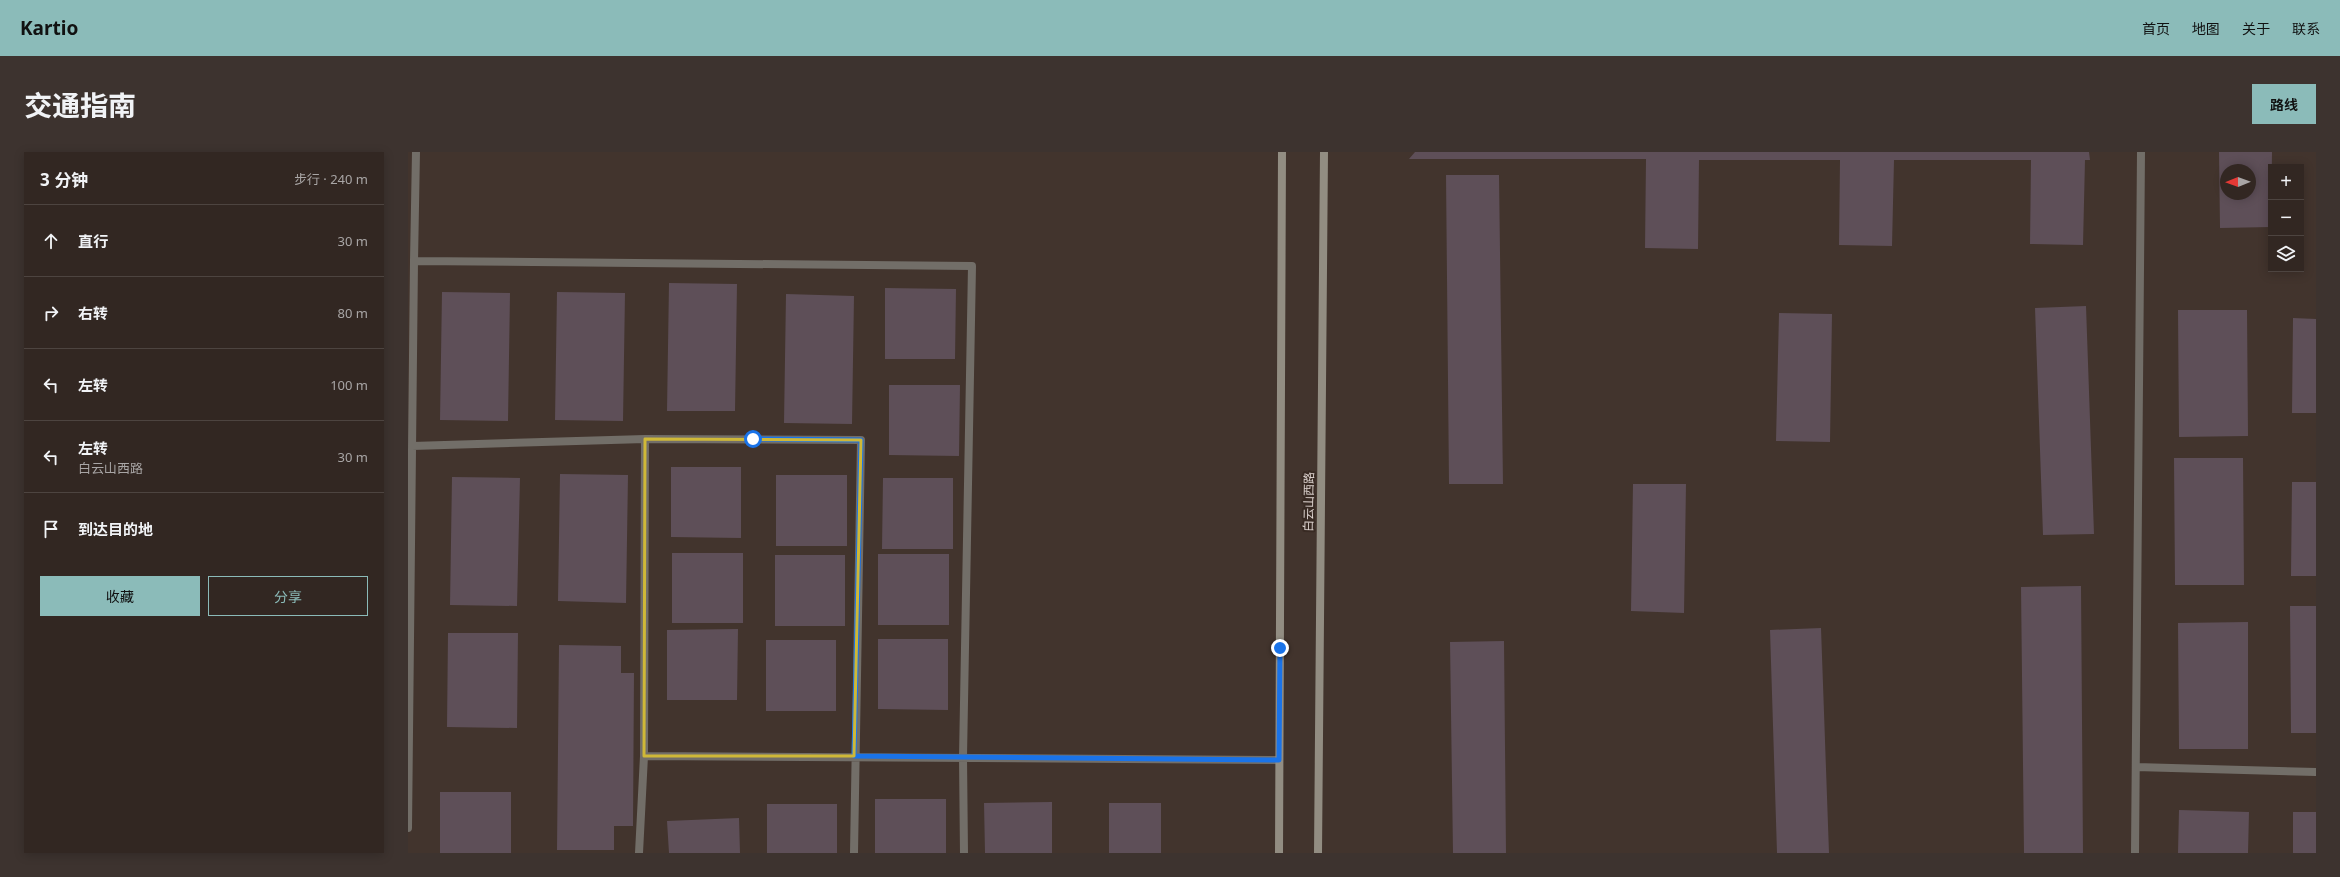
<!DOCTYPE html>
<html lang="zh">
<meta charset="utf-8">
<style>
body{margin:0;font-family:"Noto Sans","Noto Sans SC",sans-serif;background:#3d332f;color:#f1f3f6}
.controls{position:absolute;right:12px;top:12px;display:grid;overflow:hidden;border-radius:0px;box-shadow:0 2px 10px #0003}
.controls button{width:36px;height:36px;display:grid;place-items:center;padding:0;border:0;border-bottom:1px solid #4d4440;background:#322722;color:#f1f3f6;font:20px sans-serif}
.compass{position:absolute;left:1812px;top:12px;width:36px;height:36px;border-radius:50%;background:#322722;box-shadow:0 2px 10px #0003;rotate:269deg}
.stop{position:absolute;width:12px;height:12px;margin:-9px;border:3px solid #1a73e8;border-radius:50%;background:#fff}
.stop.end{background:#1a73e8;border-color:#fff;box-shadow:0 1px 4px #0008}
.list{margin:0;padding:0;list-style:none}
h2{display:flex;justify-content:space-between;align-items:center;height:52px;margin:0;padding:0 16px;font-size:17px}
h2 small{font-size:13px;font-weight:400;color:#a8a5a5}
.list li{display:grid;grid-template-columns:26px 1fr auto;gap:12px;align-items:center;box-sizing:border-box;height:72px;padding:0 16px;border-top:1px solid #4d4440}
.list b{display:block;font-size:15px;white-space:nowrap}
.list p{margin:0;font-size:13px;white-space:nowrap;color:#a8a5a5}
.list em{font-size:13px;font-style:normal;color:#a8a5a5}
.actions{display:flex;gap:8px;padding:12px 16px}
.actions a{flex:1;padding:9px 0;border:1px solid #8bbbb9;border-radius:0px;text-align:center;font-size:14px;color:#8bbbb9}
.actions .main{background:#8bbbb9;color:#111}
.icon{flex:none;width:22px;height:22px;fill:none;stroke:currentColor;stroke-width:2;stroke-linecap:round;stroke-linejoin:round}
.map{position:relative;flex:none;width:1908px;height:701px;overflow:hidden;border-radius:0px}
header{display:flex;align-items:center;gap:24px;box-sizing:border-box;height:56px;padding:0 20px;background:#8bbbb9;color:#111}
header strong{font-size:19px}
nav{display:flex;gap:22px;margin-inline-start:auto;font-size:14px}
.intro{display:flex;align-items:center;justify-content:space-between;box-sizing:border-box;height:96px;padding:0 24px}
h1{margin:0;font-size:28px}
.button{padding:10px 18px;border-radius:0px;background:#8bbbb9;color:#111;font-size:14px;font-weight:700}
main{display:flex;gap:24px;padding:0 24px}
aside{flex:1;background:#322722;border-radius:0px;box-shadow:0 2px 10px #0003}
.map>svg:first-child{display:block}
.building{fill:#5e4f58;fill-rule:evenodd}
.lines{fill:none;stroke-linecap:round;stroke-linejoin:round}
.minor{stroke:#726e68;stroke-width:8}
.secondary{stroke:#928d82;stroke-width:8}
.route{stroke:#1a73e8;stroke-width:5}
.marked{fill:none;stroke:#cfb837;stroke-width:3;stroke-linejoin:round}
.labels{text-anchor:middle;stroke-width:4;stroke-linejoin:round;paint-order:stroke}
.street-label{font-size:12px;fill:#ded4d0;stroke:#382a23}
</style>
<header>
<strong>Kartio</strong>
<nav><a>首页</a><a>地图</a><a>关于</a><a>联系</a></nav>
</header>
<div class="intro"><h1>交通指南</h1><a class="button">路线</a></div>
<main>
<aside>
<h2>3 分钟<small>步行 · 240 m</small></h2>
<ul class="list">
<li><svg class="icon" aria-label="ahead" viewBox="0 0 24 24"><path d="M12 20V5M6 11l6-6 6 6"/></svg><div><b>直行</b></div><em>30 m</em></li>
<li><svg class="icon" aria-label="right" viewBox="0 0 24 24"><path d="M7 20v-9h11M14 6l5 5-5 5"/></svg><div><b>右转</b></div><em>80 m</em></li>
<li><svg class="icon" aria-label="left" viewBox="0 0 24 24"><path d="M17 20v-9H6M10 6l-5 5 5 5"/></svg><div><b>左转</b></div><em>100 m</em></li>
<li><svg class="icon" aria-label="left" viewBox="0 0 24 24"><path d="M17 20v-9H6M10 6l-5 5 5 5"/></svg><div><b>左转</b><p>白云山西路</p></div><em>30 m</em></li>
<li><svg class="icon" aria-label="arrive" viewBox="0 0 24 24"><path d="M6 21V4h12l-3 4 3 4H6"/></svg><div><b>到达目的地</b></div></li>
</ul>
<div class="actions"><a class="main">收藏</a><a>分享</a></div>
</aside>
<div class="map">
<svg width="1908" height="701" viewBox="0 0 1908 701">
<rect width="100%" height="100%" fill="#42342d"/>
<path class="building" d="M1007,0h674l1,8h-5l-2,85 -53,-1 1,-84h-137l-2,86 -53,-1 1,-85h-141l-1,89 -53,-1 1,-89h-237z
M1811,0h53l-1,75 -51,1zM1818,18h24v24h-24z
M1038,23h53l4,309h-54z
M261,131l68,1 -2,127h-68z
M477,136l71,1 -1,70h-70z
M34,140l68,1 -2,128 -68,-1z
M149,140l68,1 -2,128 -68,-1z
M378,142l68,2 -2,128 -68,-1z
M1678,154l8,228 -51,1 -8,-227z
M1770,158h69l1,126 -69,1z
M1371,161l53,1 -2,128 -54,-1z
M1885,166l23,1v94h-24z
M481,233h71l-1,71 -70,-1z
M1766,306h69l1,127h-69z
M263,315h70v71l-70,-1z
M152,322l68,1 -2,128 -68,-2z
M368,323h71v71h-71z
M44,325l68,1 -3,128 -67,-1z
M475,326h70v71h-71z
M1884,330h24v94h-25z
M1225,332h53l-2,129 -53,-2z
M264,401h71v70h-71z
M470,402h71v71h-71z
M367,403h70v71h-70z
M1673,434l2,267h-59l-3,-266z
M1882,454h26v127h-25z
M1840,470v127h-69l-1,-126z
M1413,476l8,225h-52l-7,-223z
M330,477l-1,71h-70v-70z
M40,481h70l-1,95 -70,-1z
M470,487h70v71l-70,-1z
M358,488h70v71h-70z
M1096,489l2,212h-53l-3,-211z
M151,493l62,1v27h13l-1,153h-19v24h-57z
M32,640h71v61h-71z
M467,647h71v54h-71z
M644,650v51h-67l-1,-50z
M701,651h52v50h-52z
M359,652h70v49h-70z
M1771,658l70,2 -1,41h-70z
M1885,660h23v41h-23z
M331,666l1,35h-71l-2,-32z"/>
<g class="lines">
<path class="minor" d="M8,0l-2,109 558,5 -9,491 1,96
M4,294l233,-7 216,1 -7,413
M236,604l635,4
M1728,615l180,5
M0,676l6,-567
M231,701l5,-97 1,-317
M1727,701l6,-701"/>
<path class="secondary" d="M871,701l3,-701
M910,701l6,-701"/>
</g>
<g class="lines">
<path class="route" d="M345,287l108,1 -7,316 425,4 1,-112"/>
</g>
<path class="marked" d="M237,287l216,1 -7,316h-210z"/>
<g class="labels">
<g class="street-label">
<text transform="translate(901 350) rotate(-89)" y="4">白云山西路</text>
</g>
</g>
</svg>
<div class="controls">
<button>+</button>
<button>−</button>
<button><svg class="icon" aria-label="layers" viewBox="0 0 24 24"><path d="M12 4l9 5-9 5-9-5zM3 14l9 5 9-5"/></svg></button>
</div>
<svg class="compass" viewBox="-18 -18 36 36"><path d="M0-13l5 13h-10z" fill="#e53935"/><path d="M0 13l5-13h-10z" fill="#a8a5a5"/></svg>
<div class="stop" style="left:345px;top:287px"></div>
<div class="stop end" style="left:872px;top:496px"></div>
</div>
</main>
